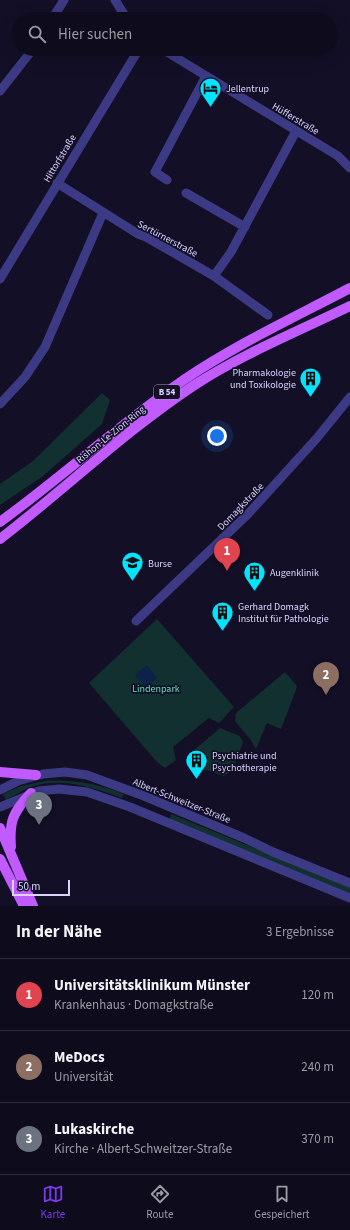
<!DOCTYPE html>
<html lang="de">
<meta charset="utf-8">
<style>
body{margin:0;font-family:"Source Sans 3",sans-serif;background:#1c1929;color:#f1f3f6}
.scale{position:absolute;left:12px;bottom:10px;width:58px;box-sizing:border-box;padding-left:4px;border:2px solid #d9d4ff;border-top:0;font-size:11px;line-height:14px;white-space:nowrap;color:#d9d4ff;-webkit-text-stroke:3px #130f26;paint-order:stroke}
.you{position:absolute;left:217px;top:436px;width:14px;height:14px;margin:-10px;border:3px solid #fff;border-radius:50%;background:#1a73e8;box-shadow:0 0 0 6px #1a73e833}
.badge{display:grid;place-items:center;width:26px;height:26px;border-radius:50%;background:#7c3aed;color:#fff;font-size:13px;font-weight:700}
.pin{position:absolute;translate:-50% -33px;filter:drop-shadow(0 1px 2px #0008)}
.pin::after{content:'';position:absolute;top:21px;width:14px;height:12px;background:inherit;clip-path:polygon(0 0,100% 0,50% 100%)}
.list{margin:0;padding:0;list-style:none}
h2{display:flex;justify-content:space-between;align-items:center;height:52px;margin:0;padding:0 16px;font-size:17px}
h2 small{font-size:13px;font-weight:400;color:#9b9ba3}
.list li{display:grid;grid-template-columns:26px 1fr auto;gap:12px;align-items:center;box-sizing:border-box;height:72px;padding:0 16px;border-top:1px solid #2e2b3b}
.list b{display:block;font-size:15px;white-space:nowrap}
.list p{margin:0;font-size:13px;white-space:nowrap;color:#9b9ba3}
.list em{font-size:13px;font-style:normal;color:#9b9ba3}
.icon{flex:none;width:22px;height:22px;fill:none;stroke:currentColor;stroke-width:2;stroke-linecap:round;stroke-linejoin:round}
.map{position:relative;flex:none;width:350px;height:906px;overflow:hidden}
.search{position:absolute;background:#0e0b1c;box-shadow:0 4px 16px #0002;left:12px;right:12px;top:12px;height:44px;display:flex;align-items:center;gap:10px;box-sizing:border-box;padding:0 14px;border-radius:22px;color:#9b9ba3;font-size:15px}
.sheet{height:268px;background:#0e0b1c}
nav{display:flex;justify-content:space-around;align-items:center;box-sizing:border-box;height:56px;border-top:1px solid #2e2b3b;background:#0e0b1c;font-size:11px;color:#9b9ba3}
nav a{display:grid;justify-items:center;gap:2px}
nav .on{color:#7c3aed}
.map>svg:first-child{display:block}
.green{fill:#12302f}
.water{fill:#0c2248}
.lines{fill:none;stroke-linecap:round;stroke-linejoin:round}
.minor{stroke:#3d3a85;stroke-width:9}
.major{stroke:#c25bff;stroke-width:10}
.labels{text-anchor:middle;stroke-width:3.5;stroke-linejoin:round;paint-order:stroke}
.shield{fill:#130f26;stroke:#9e99be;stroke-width:1}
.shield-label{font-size:9px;font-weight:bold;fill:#d9d4ff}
.poi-label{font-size:10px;fill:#d9d4ff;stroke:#130f26;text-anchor:start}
.street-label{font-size:10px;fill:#d9d4ff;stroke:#130f26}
.park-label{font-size:10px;fill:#5fe0c0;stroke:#130f26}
</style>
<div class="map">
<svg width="350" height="906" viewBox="0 0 350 906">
<rect width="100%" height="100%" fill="#130f26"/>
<path class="green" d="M102,393l8,7 -8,24 -59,52 -43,29v-21l33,-23z
M157,619l77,88 -15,16 -10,-5 -36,29 3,13 -11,8 -8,-6 -68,-79z
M285,672l12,14 -1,4 -15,39 -14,-6 -11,26 -6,-10 -15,-18 1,-8z
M220,728l20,8 3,6 -11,29 -8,5 -30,-10 -9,-6 2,-4z
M45,781c26,-2 55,3 79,13l-2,4c-27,-10 -59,-21 -88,-12 -10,3 -19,9 -28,14l-3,-6 18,-8z
M171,814l179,73v8l-181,-75z"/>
<path class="water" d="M147,665l10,13 -12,10 -10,-13z"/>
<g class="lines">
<path class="minor" d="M115,0l12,19
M52,19l12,-19
M162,49l176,107 12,12
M0,91l33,-42
M167,180l-12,-8 51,-96
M57,183l81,51 8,3 68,39 54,39
M186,193l59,34
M214,276l17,-24 65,-121
M0,279l139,-230
M0,404l25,-27 20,-30 58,-134
M136,621l112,-107 69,-76 33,-41
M0,790l18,-9 25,-7 22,-2 22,3 57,21 100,42 29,14 77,31
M0,807l39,-16 20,-2 28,3 43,15 220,91"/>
<path class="major" d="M0,522c63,-46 121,-99 185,-143 52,-35 110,-62 165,-91
M0,539c65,-50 124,-107 193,-153 49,-32 104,-54 157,-80
M0,772l36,3
M0,828l33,78
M11,847c-2,-26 2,-35 20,-54
M0,859l24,47"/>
</g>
<defs>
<symbol id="hotel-pin" viewBox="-11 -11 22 30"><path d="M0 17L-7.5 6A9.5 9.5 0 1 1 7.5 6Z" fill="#00e5ff" stroke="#130f26"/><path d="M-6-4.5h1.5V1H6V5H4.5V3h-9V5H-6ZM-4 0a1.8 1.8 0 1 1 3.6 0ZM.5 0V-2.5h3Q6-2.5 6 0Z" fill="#111"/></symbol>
<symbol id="building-pin" viewBox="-11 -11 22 30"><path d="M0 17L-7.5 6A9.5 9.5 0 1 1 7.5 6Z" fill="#00e5ff" stroke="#130f26"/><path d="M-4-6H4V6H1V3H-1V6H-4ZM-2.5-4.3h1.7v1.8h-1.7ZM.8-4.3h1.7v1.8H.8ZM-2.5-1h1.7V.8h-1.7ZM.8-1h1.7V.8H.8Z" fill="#111"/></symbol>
<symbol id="university-pin" viewBox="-11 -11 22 30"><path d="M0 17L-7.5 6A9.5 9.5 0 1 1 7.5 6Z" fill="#00e5ff" stroke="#130f26"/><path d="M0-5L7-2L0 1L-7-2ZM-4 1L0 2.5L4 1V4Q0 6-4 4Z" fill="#111"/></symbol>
</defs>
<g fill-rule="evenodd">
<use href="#hotel-pin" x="198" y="76" width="25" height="34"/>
<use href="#building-pin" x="298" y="366" width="25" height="34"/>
<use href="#university-pin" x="120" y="550" width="25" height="34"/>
<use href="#building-pin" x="242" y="560" width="25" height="34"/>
<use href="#building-pin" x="210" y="600" width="25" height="34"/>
<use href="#building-pin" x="184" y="748" width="25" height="34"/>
</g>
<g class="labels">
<rect class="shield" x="154" y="385" width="26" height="14" rx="3"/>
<g class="shield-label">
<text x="167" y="395">B 54</text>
</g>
<g class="poi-label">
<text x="226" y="92">Jellentrup</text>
<text x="296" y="376" text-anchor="end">Pharmakologie<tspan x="296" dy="12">und Toxikologie</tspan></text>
<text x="148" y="567">Burse</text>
<text x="270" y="576">Augenklinik</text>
<text x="238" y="610">Gerhard Domagk<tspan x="238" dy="12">Institut für Pathologie</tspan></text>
<text x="212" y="759">Psychiatrie und<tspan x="212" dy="12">Psychotherapie</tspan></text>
</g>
<g class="street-label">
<text transform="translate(296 118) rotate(31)" y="4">Hüfferstraße</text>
<text transform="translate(59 158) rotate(-59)" y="4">Hittorfstraße</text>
<text transform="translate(168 238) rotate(28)" y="4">Sertürnerstraße</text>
<text transform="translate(110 434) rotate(-39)" y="4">Rishon-Le-Zion-Ring</text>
<text transform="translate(240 506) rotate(-46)" y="4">Domagkstraße</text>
<text transform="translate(182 800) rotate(22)" y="4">Albert-Schweitzer-Straße</text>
</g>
<g class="park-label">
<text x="156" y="692">Lindenpark</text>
</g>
</g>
</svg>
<div class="scale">50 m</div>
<div class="you"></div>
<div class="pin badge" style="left:227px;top:571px;background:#e0444e">1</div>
<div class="pin badge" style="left:326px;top:695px;background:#8d6e63">2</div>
<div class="pin badge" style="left:39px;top:825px;background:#6b7280">3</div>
<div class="search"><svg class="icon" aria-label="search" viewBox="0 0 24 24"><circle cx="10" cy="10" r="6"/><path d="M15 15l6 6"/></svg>Hier suchen</div>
</div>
<section class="sheet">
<h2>In der Nähe<small>3 Ergebnisse</small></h2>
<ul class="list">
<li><span class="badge" style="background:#e0444e">1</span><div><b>Universitätsklinikum Münster</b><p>Krankenhaus · Domagkstraße</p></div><em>120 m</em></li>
<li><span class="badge" style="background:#8d6e63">2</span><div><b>MeDocs</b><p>Universität</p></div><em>240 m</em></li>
<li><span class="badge" style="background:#6b7280">3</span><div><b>Lukaskirche</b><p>Kirche · Albert-Schweitzer-Straße</p></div><em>370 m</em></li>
</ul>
</section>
<nav>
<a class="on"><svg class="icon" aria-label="map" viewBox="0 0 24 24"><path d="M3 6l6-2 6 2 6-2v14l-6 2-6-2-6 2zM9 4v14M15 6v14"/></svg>Karte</a>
<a><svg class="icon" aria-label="directions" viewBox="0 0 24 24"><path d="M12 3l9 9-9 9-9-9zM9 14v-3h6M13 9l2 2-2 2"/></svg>Route</a>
<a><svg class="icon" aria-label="saved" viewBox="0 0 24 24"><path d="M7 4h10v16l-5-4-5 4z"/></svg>Gespeichert</a>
</nav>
